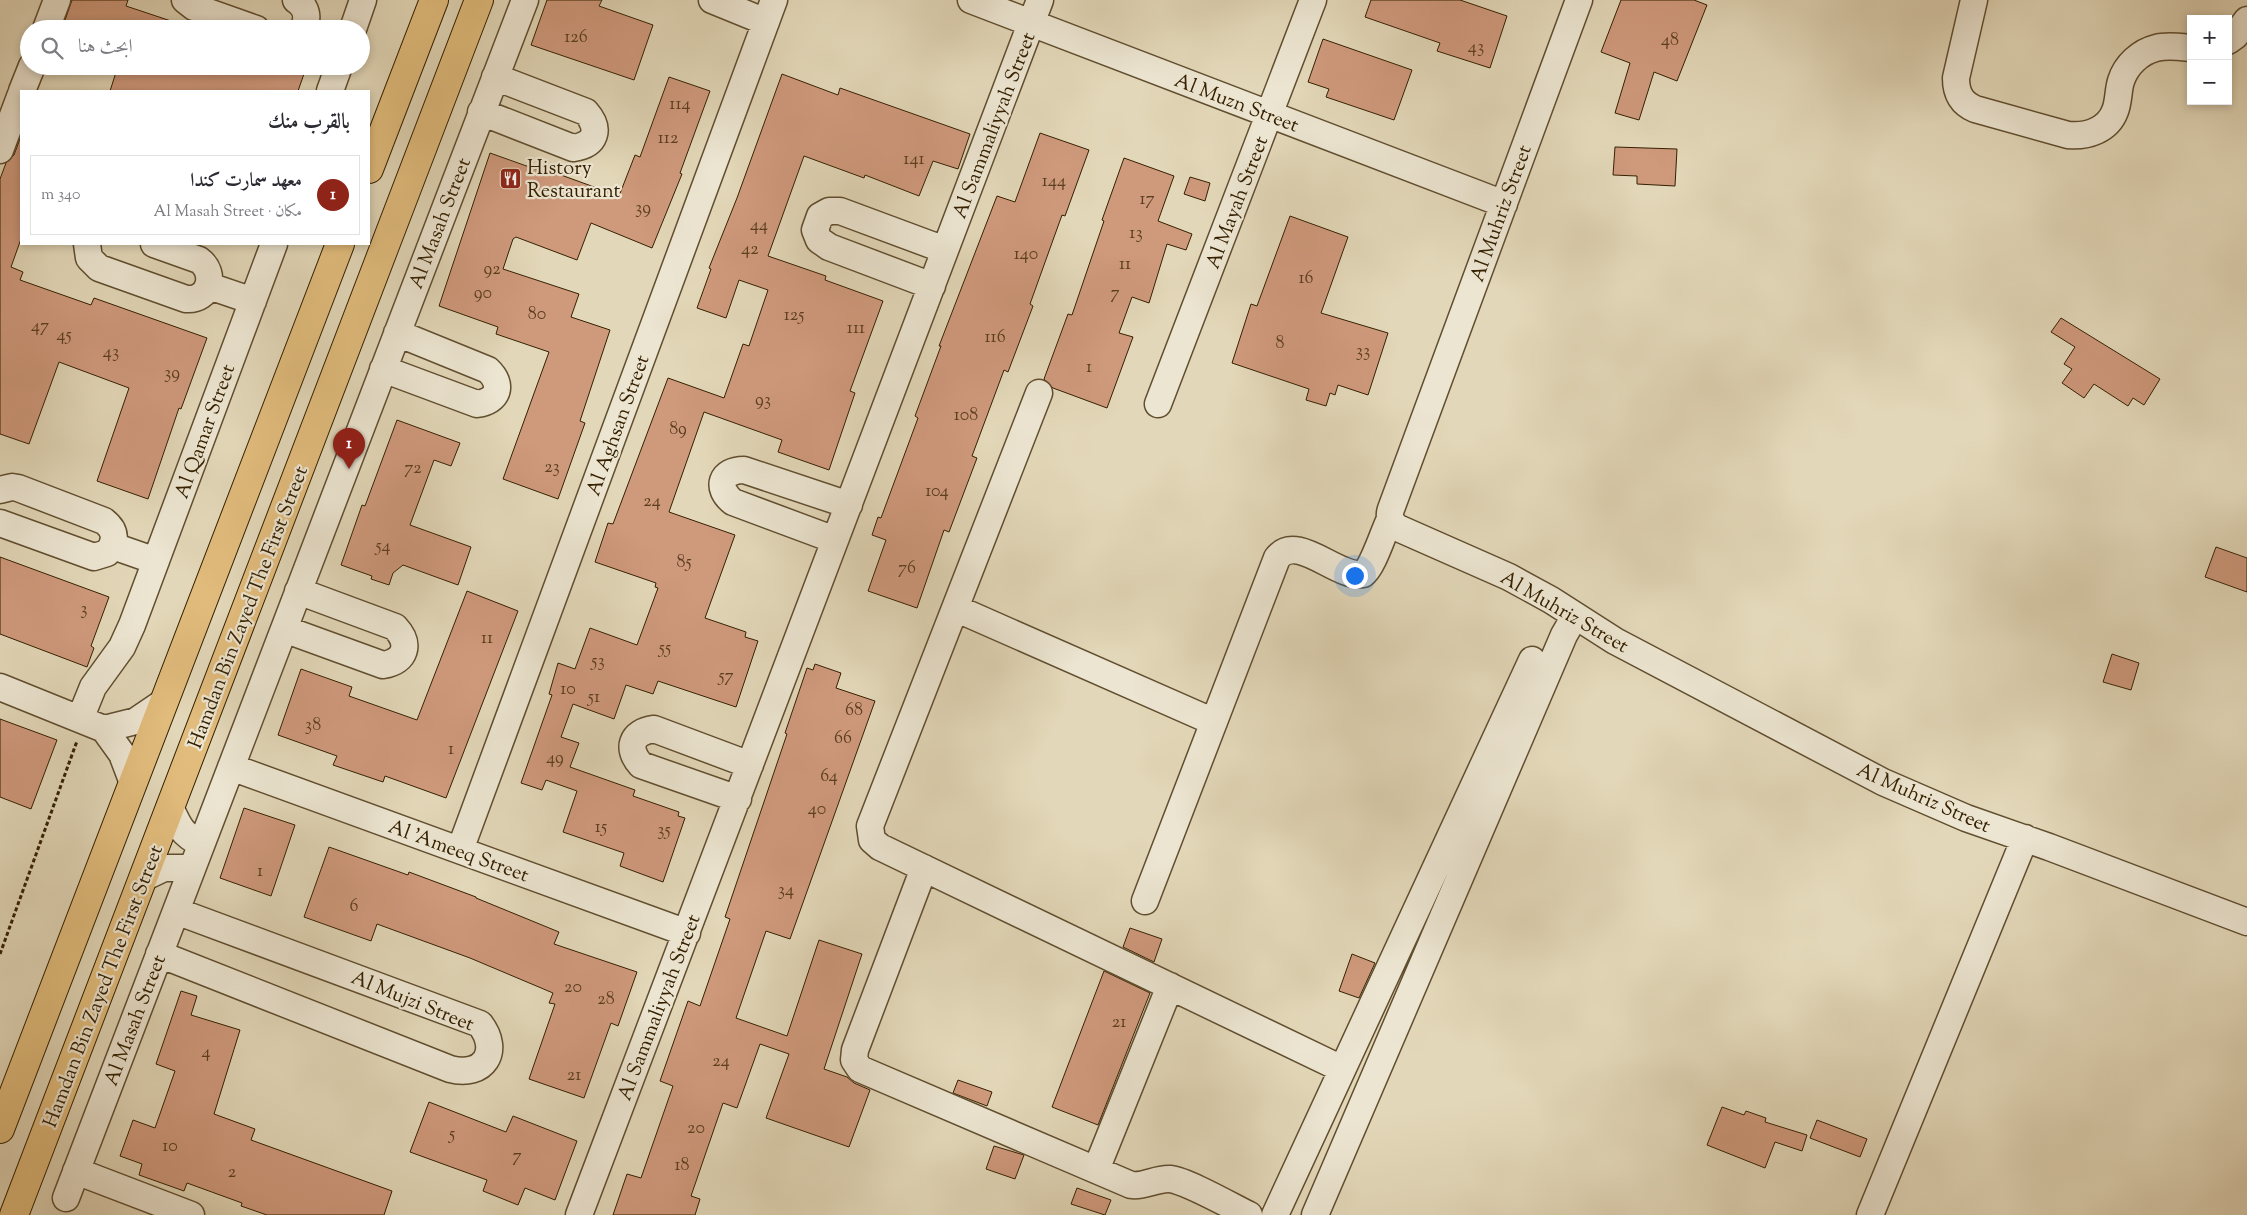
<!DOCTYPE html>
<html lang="ar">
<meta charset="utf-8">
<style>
body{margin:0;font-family:"Sorts Mill Goudy",Amiri,serif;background:#f7f7f7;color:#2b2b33;direction:rtl}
.controls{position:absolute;right:15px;top:15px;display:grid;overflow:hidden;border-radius:0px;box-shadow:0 2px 8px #0003}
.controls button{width:45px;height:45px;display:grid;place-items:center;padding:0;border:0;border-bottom:1px solid #e1e1e2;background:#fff;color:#2b2b33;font:25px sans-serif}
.you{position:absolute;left:1354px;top:575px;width:18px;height:18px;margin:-12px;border:4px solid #fff;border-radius:50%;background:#1a73e8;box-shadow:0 0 0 8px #1a73e833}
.badge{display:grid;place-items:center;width:32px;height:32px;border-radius:50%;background:#8f2418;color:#fff;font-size:16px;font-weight:700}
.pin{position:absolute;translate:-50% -41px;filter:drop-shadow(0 1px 2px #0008)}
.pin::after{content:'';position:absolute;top:26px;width:18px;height:15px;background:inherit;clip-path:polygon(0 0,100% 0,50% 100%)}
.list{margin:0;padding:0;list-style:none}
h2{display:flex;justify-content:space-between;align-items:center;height:65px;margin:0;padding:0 20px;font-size:21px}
h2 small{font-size:16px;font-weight:400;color:#7c7c81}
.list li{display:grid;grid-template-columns:32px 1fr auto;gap:15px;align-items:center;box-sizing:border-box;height:80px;margin:0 10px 10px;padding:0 10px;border:1px solid #e1e1e2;border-radius:0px}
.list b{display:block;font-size:19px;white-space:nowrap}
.list p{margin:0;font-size:16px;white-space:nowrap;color:#7c7c81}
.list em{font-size:16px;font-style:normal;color:#7c7c81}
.icon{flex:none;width:28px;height:28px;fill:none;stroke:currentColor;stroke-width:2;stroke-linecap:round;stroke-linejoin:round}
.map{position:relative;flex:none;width:2247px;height:1215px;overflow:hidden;direction:ltr}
.search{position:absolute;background:#fff;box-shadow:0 2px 8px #0003;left:20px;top:20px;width:350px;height:55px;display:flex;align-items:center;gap:12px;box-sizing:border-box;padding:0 18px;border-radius:28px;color:#7c7c81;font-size:19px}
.panel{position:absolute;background:#fff;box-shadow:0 2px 8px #0003;left:20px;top:90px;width:350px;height:155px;border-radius:0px;direction:rtl}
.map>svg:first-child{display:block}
.building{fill:#cf997c;stroke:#342001}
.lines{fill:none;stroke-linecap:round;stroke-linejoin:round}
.minor-casing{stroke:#604e2f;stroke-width:29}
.major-casing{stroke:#342001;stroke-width:30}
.path{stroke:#342001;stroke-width:3;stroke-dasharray:4 2.5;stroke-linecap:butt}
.minor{stroke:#ece5d1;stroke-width:26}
.major{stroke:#e1bc7c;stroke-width:28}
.labels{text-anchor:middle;stroke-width:4.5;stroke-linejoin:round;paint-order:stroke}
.number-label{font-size:18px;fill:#5b3e20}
.street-label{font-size:20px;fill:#342001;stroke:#ece5d1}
.poi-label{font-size:20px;fill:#342001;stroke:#ece5d1;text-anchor:start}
</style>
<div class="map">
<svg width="2247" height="1215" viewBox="0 0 2247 1215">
<rect width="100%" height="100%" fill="#e2d7b8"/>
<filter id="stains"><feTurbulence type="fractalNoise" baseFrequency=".004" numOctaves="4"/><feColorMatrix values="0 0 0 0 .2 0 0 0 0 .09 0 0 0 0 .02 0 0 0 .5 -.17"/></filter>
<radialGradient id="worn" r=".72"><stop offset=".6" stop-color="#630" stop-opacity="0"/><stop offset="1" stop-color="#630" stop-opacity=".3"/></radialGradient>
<path class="building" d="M72,0h56l-2,6 60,20v3h-124z
M547,0h55l-3,6 54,19 -19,55 -103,-35z
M1371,0h89l47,16 -17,52 -53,-17 3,-8 -75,-26z
M1621,0h73l13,5 -30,76 -23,-9 -15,48 -24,-7 15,-50 -29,-11z
M1323,39l89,31 -18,50 -68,-23 3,-8 -21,-7z
M118,66h172l15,5 -7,20h-188z
M782,74l56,21 2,-7 130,46 -12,35 -25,-8 -14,35 -54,-21 -1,3 -60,-22 -36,100 58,20 -1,4 58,21 -33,90 5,2 -26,77 -51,-18 4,-12 -78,-28 -35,100 66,23 -30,83 41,14 -1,5 13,4 -22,66 -78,-26 -5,13 -27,-9 -12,34 -41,-15 -12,33 18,6 -9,24 65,23 -2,6 46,16 -1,4 7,2 -22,64 -43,-16 4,-13 -61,-21 14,-41 -31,-11 -4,10 -21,-7 31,-88 -3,-1 9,-31 17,6 15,-41 47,17 21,-57 -3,-1 1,-4 -61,-21 13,-39 5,1 55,-146 56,20 19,-54 6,2 19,-56 -29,-10 -13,38 -29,-10 14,-39 -2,-1 28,-70z
M669,77l41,14 -30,82 2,1 -30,74 -61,-25 -14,37 -61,-23 -3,2 -10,30 76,25 -8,23 39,13 -30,91 5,2 -27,76 -55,-20 46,-127 -53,-18 2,-7 -59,-21 51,-153 59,21 1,-3 69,25 16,-41 5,2z
M1040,133l49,17 -24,66 -3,-1 -32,89 3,2 -25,66 -4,-2 -32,86 5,2 -28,74 -5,-2 -27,78 -49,-17 18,-51 -14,-5 6,-18 3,1 37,-100 -3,-2 26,-70h-2l58,-150 18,6z
M21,136v103l-10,28 12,5 -3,8 71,25 3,-7 113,40 -26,71 -2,-1 -31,91 -51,-18 32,-93 -70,-26 -30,82 -29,-10v-255l6,-16 8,-8z
M1615,147l62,2 -2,37 -38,-2v-8l-24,-1z
M1124,158l50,18 -16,45 34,13 -6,16 -19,-6 -18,59 -17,-6 -13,36 14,4 -26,71 -54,-20 -9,-9 24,-65 4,1 32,-94 -2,-1z
M1190,177l20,6 -5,18 -21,-7z
M1290,216l58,21 -27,76 67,20 -20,62 -30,-10 -3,10 -5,-2 -4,13 -20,-6 3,-11 -77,-26 19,-59 6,2z
M2061,318l99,61 -16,26 -11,-7 -5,8 -34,-22 -10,14 -22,-15 10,-14 -8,-5 11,-17 -24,-15z
M397,420l63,23 -9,23 -17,-6 -24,65 61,22 -13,38 -55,-20 -10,8 -4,12 -18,-6 1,-3 -31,-11 21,-60 3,1z
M2216,547l31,11v34l-42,-15z
M0,557l109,40 -18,49 3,2 -7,19 -87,-33z
M467,591l51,20 -72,187 -61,-22 -2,6 -50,-17 4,-9 -59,-21 23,-66 51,18 -3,9 68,24z
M2112,654l27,9 -8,27 -28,-8z
M815,664l26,9 -5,15 39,13 -85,238 -24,-8 -30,87 51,18 32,-96 43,14 -38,115 23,8 7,6 16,7 -21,57 -83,-29 23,-64 -29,-10 -23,64 -14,-5 -32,93 9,3 -5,16h-82l14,-41 14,4 32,-92 -13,-5 28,-80 12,5 30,-87 -5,-2 62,-183 -2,-1 22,-65 6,2z
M0,719l57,21 -26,69 -31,-12z
M244,808l51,17 -24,71 -51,-18z
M329,847l79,28 1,-3 67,25v1l83,34 -5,12 83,28 -19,54 -7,-3 -27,75 -55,-19 26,-75 -6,-1 4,-10 -83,-35 -93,-34 -6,17 -67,-24z
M1130,928l32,11 -8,23 -31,-15z
M1352,954l23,9 -16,35 -20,-7z
M1104,971l46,22 -52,132 -46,-18z
M181,991l16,5 -6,19 49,15 -26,84 41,15 -4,11 141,51 -8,24h-117l-26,-9 1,-3 -55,-20 -3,8 -45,-16 3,-11 -22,-8 13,-36 22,8 20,-57 -19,-7z
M958,1080l34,12 -5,14 -34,-13z
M429,1102l77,30 7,-16 64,25 -22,59 -30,-12 -7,17 -35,-14 4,-11 -77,-28z
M1722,1107l22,8 2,-4 20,7 -1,4 42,13 -5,16 -27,-9 -10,26 -58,-23z
M1817,1120l50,19 -7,18 -50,-19z
M994,1146l30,9 -9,24 -29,-10z
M1077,1188l34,12 -6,15 -34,-11z"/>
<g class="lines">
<defs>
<path id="minor" d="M185,0l9,7 62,22
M296,0c11,7 13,18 7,29
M712,0l54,22
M971,0l533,204
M1579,0l-188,509c-3,8 0,14 7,19l111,49 42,23 64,41 268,141 83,36 83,29 198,75
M1974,0l-18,78c0,15 5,25 19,31l93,26c19,2 40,-5 47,-24 4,-10 3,-21 6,-30 5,-16 19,-29 35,-33 11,-3 24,-1 35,0
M46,29l11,-29
M353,29l10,-29
M2228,41l7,-5 12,-16
M22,91l10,-25
M330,91l9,-25
M481,112l92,36c23,-3 28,-19 13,-36l-91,-35
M0,150l21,-56
M87,244l2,14 10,10 87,31c24,2 31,-26 13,-39l-45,-16
M209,286l44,15
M932,286l-103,-39 -10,-7 -4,-10 5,-14 9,-5h11l105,39
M383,369l94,35c21,-3 27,-19 11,-34l-91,-37
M1039,393l-169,433 2,14 8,7 462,222
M1158,404l155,-404
M0,490l12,-3 6,1 86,33c13,10 12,21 3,32l-13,4 -94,-34
M835,540l-102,-38c-18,-14 -12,-32 11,-32l105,35
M113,546l43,15
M955,608l259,114
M284,629l99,36c23,-4 28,-21 12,-38l-97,-36
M0,687l104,42 18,25 11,29
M80,719l13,-32 29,-40 10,-22 142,-381
M104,729l32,-8 28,-19
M231,767l456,166
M738,799l-97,-34c-15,-16 -10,-33 13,-36l96,36
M170,807c9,20 12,27 31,37
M460,850l314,-850
M924,868l-69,182 -1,10 6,9 271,116c14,2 25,-7 39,-6 17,2 61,27 79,36
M143,878l21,-10h28
M1145,901l132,-343c20,-26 61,21 86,16 10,-7 20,-41 27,-55
M159,954l291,115c34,9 51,-18 30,-45l-304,-113
M1096,1170l74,-184
M76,1171l115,44
M66,1198l459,-1198
M579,1215l461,-1215
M1275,1215l257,-555
M1315,1215l249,-580 11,-19
M1870,1215l155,-377"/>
<path id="major" d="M369,169l65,-169
M0,1129l340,-885
M14,1215l465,-1215"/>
</defs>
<use href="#minor" class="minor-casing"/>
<use href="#major" class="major-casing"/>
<path class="path" d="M0,954l77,-213"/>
<use href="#minor" class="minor"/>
<use href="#major" class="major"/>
</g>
<defs>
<symbol id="restaurant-square" viewBox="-11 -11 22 22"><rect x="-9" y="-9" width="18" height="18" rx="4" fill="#8f2418" stroke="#ece5d1"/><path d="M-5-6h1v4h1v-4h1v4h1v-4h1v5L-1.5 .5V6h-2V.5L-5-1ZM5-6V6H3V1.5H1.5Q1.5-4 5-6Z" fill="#fff"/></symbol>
</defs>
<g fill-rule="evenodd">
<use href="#restaurant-square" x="498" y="166" width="25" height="25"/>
</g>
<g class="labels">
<g class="number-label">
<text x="576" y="42">126</text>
<text x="1670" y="45">48</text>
<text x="1476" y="52">43</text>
<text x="680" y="109">114</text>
<text x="668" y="143">112</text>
<text x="914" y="164">141</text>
<text x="1054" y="186">144</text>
<text x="1147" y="204">17</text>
<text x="643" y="213">39</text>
<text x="759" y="230">44</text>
<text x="1136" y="238">13</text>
<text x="750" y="254">42</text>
<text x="1026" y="259">140</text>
<text x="1125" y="269">11</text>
<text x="492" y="274">92</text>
<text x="1306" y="283">16</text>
<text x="483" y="298">90</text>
<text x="1115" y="298">7</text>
<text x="537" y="319">80</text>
<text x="794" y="320">125</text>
<text x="40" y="331">47</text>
<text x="856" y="333">111</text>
<text x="64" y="340">45</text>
<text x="995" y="342">116</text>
<text x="1280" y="348">8</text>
<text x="1363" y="356">33</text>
<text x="111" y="357">43</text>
<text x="1089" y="372">1</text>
<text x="172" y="378">39</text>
<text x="763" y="405">93</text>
<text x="966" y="420">108</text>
<text x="678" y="434">89</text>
<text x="552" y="472">23</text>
<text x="413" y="473">72</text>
<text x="937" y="496">104</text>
<text x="652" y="506">24</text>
<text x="383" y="551">54</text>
<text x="684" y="567">85</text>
<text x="907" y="573">76</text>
<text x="84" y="614">3</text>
<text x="487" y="643">11</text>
<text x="665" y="653">55</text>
<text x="598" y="666">53</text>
<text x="726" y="681">57</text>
<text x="568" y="694">10</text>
<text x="594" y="702">51</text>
<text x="854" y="715">68</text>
<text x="313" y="730">38</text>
<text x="843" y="743">66</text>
<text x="451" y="754">1</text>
<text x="555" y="763">49</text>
<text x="829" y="781">64</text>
<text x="817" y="814">40</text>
<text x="601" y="832">15</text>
<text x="664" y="835">35</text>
<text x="260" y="876">1</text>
<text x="786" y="895">34</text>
<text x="354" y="911">6</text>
<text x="573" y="992">20</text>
<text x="606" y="1004">28</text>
<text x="1119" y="1027">21</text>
<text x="206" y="1057">4</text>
<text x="721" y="1066">24</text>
<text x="574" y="1080">21</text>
<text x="696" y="1133">20</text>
<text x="452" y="1139">5</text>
<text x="170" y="1151">10</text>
<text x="517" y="1161">7</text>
<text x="682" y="1170">18</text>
<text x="232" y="1177">2</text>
</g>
<g class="street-label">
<text transform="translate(1237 102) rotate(21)" y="7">Al Muzn Street</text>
<text transform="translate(993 125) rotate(-69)" y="7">Al Sammaliyyah Street</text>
<text transform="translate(1236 202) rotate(-69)" y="7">Al Mayah Street</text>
<text transform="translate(1500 213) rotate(-70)" y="7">Al Muhriz Street</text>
<text transform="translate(439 223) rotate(-69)" y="7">Al Masah Street</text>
<text transform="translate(617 425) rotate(-70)" y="7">Al Aghsan Street</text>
<text transform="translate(204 431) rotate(-70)" y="7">Al Qamar Street</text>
<text transform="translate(247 607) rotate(-69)" y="7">Hamdan Bin Zayed The First Street</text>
<text transform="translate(1565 611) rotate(30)" y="7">Al Muhriz Street</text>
<text transform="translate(1924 797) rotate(24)" y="7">Al Muhriz Street</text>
<text transform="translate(459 850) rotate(20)" y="7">Al 'Ameeq Street</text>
<text transform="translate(102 986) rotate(-69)" y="7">Hamdan Bin Zayed The First Street</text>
<text transform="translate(413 1000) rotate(22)" y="7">Al Mujzi Street</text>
<text transform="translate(658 1007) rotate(-69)" y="7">Al Sammaliyyah Street</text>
<text transform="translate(134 1020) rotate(-69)" y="7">Al Masah Street</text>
</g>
<g class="poi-label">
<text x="527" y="174">History<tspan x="527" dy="23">Restaurant</tspan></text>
</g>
</g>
<rect width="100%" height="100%" filter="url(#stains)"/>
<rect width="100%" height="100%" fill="url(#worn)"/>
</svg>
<div class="controls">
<button>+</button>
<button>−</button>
</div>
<div class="you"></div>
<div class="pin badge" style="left:349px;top:469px">1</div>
<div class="search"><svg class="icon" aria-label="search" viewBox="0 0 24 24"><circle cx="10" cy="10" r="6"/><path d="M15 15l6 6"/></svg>ابحث هنا</div>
<section class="panel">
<h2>بالقرب منك<small></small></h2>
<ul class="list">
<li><span class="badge">1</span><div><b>معهد سمارت كندا</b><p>مكان · Al Masah Street</p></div><em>340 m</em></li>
</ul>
</section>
</div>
